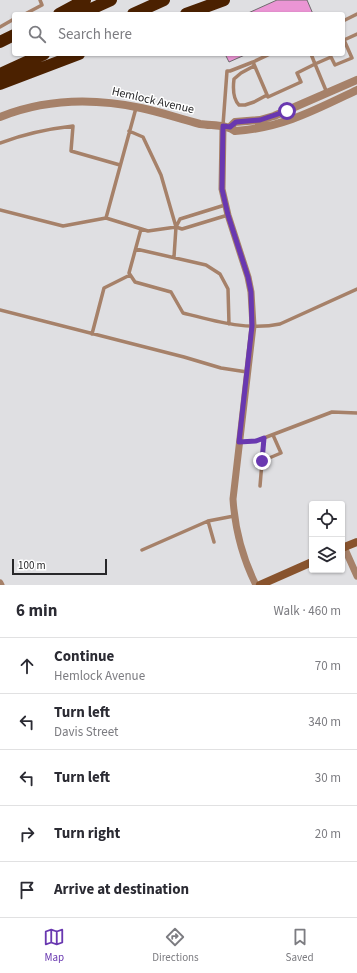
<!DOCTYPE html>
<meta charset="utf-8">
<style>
body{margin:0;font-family:"Source Sans 3",sans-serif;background:#f7f7f7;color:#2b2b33}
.controls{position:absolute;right:12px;bottom:12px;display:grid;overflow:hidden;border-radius:4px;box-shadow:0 1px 3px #0004}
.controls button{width:36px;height:36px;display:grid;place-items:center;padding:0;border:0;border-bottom:1px solid #e1e1e2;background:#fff;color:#2b2b33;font:20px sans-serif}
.scale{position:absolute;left:12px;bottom:10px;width:95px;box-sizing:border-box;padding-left:4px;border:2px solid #28282a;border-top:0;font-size:11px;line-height:14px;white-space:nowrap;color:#28282a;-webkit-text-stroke:3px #fff;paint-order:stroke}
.stop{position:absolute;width:12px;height:12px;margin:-9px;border:3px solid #6938b0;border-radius:50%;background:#fff}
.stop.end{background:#6938b0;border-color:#fff;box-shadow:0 1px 4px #0008}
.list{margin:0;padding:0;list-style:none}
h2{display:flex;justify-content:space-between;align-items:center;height:52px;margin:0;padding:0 16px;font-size:17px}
h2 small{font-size:13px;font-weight:400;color:#7c7c81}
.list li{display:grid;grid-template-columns:26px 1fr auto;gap:12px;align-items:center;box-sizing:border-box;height:56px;padding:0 16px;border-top:1px solid #e1e1e2}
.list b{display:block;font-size:15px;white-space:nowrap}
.list p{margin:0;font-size:13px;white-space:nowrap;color:#7c7c81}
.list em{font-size:13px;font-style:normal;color:#7c7c81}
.icon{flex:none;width:22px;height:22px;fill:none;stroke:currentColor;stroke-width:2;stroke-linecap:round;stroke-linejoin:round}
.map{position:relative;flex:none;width:357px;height:585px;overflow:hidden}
.search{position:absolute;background:#fff;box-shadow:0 1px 3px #0004;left:12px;right:12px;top:12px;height:44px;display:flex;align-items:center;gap:10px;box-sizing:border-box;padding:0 14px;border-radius:4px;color:#7c7c81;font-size:15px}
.sheet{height:332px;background:#fff}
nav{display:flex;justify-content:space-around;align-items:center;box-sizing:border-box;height:56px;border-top:1px solid #e1e1e2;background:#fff;font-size:11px;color:#7c7c81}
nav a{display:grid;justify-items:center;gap:2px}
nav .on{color:#6938b0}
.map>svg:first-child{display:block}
.building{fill:#eb95d4;stroke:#6e6b6d}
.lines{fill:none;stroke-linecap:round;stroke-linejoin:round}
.service{stroke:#a68169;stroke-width:3.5}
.minor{stroke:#a68169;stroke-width:7}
.tertiary{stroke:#a68169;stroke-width:8}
.secondary{stroke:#88532d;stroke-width:8}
.motorway{stroke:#4b2100;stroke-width:12}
.route{stroke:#6938b0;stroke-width:5}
.labels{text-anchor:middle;stroke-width:3;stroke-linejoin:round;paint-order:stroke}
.street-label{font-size:12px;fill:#28282a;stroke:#fff}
</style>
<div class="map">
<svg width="357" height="585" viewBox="0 0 357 585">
<rect width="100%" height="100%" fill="#dfdfe2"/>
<path class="building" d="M277,0h30l6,14h-67z
M225,54h22l-18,8z"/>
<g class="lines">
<path class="service" d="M25,14l17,-9 -2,-5
M343,21l14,-7
M0,27l14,-8
M311,54l4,10 16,-7 4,8 17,-7 -8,-18 13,-6
M253,62l17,-8
M254,66l-13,7 -7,6c-1,8 -1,20 5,26h6l9,-3 13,-7
M223,125l4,-54h3l23,-9 15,35 33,-15 -4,-9 18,-9 12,29
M129,131l14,6 18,38 15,52 -2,30
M0,143c24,-9 47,-14 73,-17l-2,25 49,14
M0,210l63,16 43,-8 30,-110
M106,218l42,13 28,-4 6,2 46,-14
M176,227l4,-8 45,-14
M141,229l-12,44 6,9 36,10 12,21c31,8 65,18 97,11l77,-35
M136,249l70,16 14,9 8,15 1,35
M0,310l184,47 37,11 26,4
M92,334l12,-46 26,-13
M239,442l17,-1 76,-29 25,1
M262,461l19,-8 -8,-18
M260,486l4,-48
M208,521l6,21
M142,550l66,-29 26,-5"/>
<path class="minor" d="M223,127l-1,62 6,26 20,62 3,15 2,34 -20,173c2,31 9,58 23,86
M344,547l13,29
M0,583l1,2"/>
<path class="tertiary" d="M0,117c45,-18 94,-19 141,-9 20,4 39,11 59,16 12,2 26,0 35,7 47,-3 80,-21 122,-41
M230,127l5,-5 25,-2 14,-4 83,-36"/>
<path class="secondary" d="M342,548l15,-6
M260,585l52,-23"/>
<path class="motorway" d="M59,14l26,-14
M80,14l31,-14
M133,14l31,-14
M186,14l38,-14
M0,42l14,-7
M0,74l44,-20
M0,84l79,-30"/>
</g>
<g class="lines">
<path class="route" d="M262,461l2,-23 -8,3 -17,1 13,-116 -1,-34 -3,-15 -20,-62 -6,-26 1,-63 7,1 6,-5 24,-2 27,-9"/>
</g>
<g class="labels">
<g class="street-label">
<text transform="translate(153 100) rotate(13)" y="4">Hemlock Avenue</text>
</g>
</g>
</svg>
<div class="controls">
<button><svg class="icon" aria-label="locate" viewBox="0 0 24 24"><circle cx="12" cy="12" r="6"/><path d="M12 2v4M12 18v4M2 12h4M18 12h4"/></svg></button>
<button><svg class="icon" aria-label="layers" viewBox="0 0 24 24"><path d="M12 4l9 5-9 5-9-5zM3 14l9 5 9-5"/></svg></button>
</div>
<div class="scale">100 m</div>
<div class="stop" style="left:287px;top:111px"></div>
<div class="stop end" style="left:262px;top:461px"></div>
<div class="search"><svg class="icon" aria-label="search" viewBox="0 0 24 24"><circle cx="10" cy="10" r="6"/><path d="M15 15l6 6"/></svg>Search here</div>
</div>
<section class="sheet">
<h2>6 min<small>Walk · 460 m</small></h2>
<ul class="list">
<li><svg class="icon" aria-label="ahead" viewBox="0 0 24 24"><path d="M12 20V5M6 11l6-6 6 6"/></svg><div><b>Continue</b><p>Hemlock Avenue</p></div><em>70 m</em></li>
<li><svg class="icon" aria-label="left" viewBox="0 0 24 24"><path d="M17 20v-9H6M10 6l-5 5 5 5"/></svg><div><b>Turn left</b><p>Davis Street</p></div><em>340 m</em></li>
<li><svg class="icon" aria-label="left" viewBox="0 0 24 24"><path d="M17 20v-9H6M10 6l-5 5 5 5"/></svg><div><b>Turn left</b></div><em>30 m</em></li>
<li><svg class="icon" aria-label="right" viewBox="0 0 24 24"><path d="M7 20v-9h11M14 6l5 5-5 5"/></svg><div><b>Turn right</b></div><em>20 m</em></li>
<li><svg class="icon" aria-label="arrive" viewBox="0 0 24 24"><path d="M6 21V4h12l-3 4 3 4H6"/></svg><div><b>Arrive at destination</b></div></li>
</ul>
</section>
<nav>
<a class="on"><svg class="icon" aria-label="map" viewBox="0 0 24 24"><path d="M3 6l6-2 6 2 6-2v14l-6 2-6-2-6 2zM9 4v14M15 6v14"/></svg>Map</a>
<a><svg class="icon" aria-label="directions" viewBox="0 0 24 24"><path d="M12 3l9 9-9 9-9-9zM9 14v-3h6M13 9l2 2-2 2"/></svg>Directions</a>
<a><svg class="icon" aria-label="saved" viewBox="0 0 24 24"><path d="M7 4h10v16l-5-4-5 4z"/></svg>Saved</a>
</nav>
